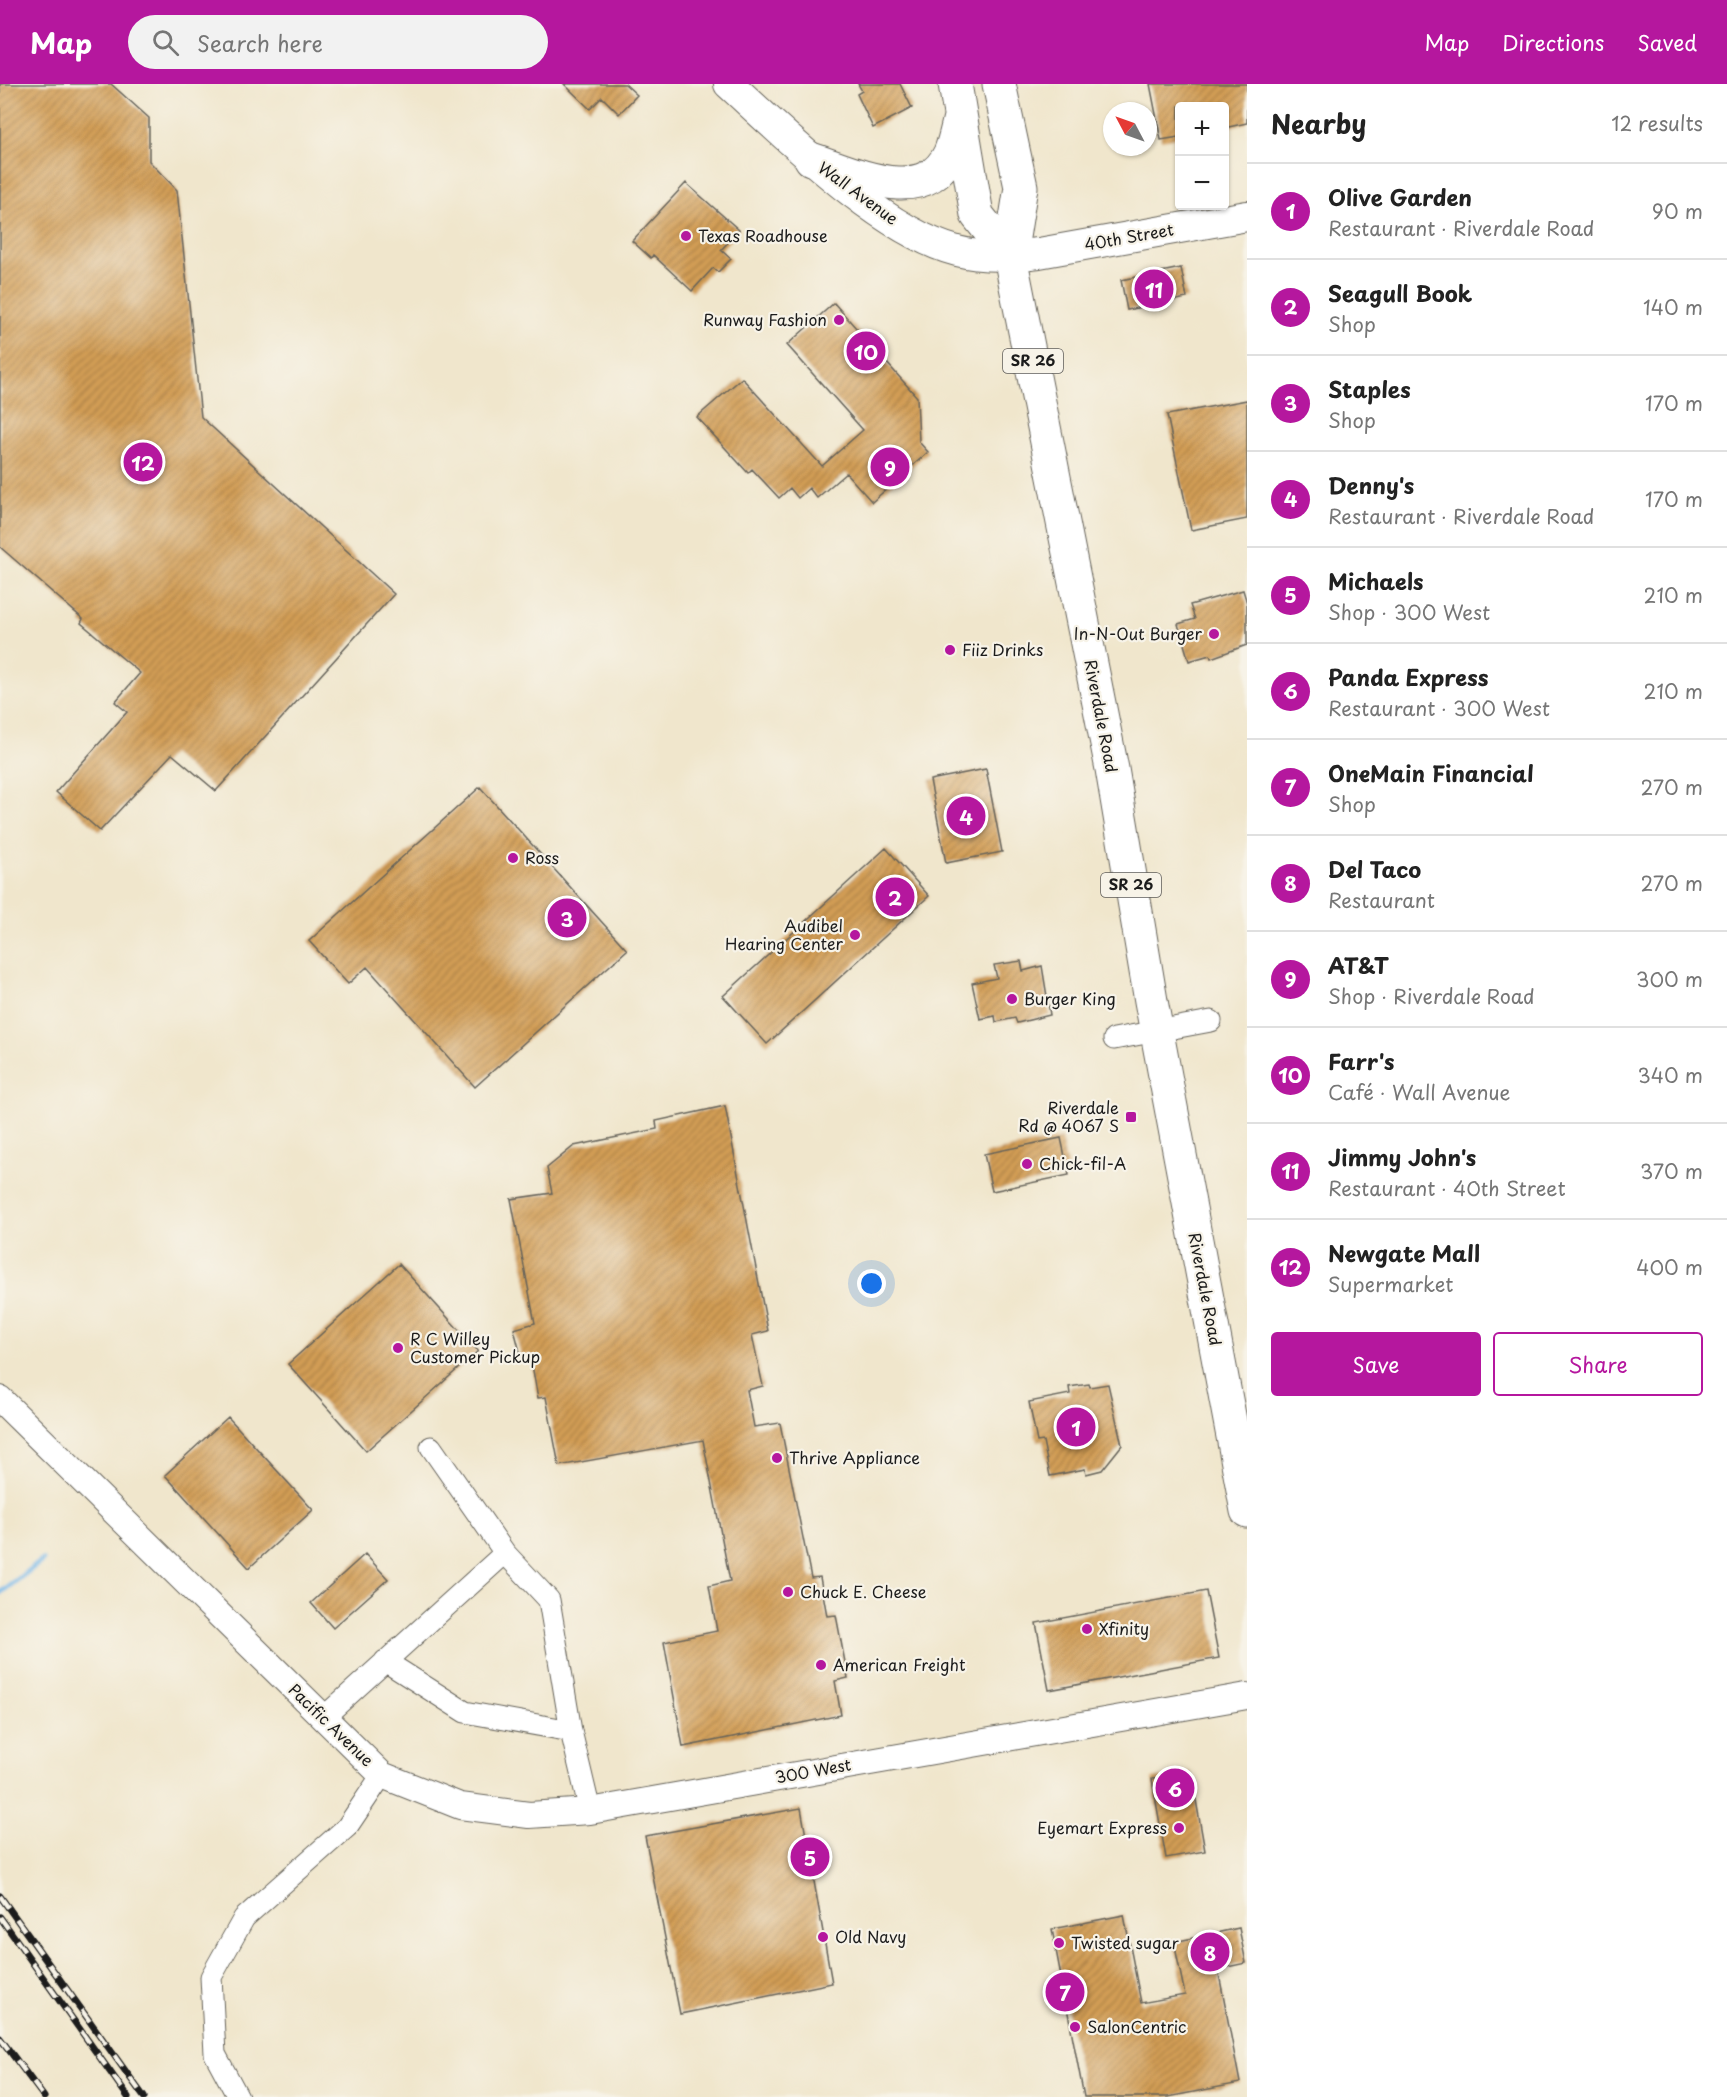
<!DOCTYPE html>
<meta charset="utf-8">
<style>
body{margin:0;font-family:"Playpen Sans",sans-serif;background:#f2f2f2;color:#222}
.controls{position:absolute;right:18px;top:18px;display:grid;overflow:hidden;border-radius:6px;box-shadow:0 2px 4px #0004}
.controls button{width:54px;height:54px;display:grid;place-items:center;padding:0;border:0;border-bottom:2px solid #e0e0e0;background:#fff;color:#222;font:30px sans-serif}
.compass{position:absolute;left:1103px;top:18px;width:54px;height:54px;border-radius:50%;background:#fff;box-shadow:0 2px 4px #0004;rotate:311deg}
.you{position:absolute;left:872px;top:1200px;width:21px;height:21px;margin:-15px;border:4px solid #fff;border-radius:50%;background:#1a73e8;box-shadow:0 0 0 9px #1a73e833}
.badge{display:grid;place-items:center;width:39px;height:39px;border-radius:50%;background:#b5179e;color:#fff;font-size:20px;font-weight:700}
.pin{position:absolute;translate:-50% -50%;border:3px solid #fff;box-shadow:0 2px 6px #0006}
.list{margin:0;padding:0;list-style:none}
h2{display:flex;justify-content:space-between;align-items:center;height:78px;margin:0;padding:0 24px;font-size:26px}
h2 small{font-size:20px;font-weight:400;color:#767676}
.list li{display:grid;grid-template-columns:39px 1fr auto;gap:18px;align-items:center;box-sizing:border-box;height:96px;padding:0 24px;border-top:2px solid #e0e0e0}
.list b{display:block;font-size:22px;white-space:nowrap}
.list p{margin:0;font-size:20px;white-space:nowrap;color:#767676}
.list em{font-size:20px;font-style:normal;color:#767676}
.actions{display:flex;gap:12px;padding:18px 24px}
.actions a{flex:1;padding:14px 0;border:2px solid #b5179e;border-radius:6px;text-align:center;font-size:21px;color:#b5179e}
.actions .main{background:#b5179e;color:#fff}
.icon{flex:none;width:33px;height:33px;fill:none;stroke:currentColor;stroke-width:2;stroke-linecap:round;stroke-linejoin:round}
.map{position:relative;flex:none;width:1247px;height:2013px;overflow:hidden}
header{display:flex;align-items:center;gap:36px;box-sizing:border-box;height:84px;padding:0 30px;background:#b5179e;color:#fff}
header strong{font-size:28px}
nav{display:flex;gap:33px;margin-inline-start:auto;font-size:21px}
.search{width:420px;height:54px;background:#f2f2f2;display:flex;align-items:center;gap:15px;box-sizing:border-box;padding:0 21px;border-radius:33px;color:#767676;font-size:22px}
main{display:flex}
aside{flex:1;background:#fff}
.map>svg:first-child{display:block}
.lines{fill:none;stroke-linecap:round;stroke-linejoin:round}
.stream{stroke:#73b7e9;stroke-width:5}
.building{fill:url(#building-hatch)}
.minor-casing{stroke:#66635a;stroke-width:23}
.tertiary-casing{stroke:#66635a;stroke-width:28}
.secondary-casing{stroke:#66635a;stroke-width:32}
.primary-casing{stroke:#66635a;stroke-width:35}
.minor{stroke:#fff;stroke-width:21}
.tertiary{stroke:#fff;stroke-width:26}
.secondary{stroke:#fff;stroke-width:30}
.primary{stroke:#fff;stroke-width:33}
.rail-casing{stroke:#1c1c1c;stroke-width:7}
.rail{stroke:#f7f3e8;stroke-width:4.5;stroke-dasharray:14;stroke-linecap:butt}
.poi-dot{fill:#b5179e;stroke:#f7f3e8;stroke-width:2}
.labels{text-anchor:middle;stroke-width:4.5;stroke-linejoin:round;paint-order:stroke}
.shield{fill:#f7f3e8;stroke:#5e5c59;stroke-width:1.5}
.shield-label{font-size:15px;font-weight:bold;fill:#1c1c1c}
.street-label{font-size:16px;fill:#1c1c1c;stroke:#f7f3e8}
.poi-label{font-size:16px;fill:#1c1c1c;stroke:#f7f3e8;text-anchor:start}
</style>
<header>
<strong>Map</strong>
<div class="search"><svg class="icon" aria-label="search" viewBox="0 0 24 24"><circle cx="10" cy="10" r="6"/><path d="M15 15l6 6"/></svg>Search here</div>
<nav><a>Map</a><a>Directions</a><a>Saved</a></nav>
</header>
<main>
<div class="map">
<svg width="1247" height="2013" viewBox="0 0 1247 2013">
<defs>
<pattern id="building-hatch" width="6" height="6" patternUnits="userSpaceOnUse" patternTransform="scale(1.5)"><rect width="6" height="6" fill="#d29d55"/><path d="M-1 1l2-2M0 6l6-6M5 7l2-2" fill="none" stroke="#aa7f46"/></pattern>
</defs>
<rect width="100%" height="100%" fill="#f7f3e8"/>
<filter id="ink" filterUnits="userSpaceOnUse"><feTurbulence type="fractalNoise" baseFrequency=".0167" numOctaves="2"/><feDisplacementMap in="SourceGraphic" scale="12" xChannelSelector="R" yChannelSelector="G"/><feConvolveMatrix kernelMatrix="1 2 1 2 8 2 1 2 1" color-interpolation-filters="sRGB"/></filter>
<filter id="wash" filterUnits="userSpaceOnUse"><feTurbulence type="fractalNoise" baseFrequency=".008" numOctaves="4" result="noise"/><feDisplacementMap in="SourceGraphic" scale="24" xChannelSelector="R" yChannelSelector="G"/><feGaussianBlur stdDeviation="1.35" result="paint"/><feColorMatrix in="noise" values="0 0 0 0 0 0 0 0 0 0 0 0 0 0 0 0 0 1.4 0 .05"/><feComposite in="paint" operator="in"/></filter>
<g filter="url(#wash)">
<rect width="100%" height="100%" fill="#f0e6cc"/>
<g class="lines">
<path class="stream" d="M0,1509l43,-33"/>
</g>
<g id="blocks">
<path class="building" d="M0,0h111l38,34v43l28,29 24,227 193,177 -178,197 -44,-37 -72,77 -44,-39 71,-80 -12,-10 25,-29 -59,-50 2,-4 -83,-72z
M564,0h61l12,11 -18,19 -17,-17 -12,12z
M858,0h42l12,24 -39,20 -16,-34 5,-3z
M1150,0h97v39l-23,5v-22h-45v31l-18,3z
M686,99l53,47 -18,20 10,9 -13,13 -5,-4 -21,23 -39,-36 -2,3 -19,-17z
M1181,184l6,30 -60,12 -6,-30z
M834,219l83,94 2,45 9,10 -56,50 -26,-29 -29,25 -8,-10 -11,10 -8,-10 -11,10 -27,-29 -4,4 -51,-56 45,-39 80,88 41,-36 -76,-85z
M1247,316v119l-56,11 -24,-115z
M1243,506l4,13v42l-36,13 -1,-3 -21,6 -11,-37 17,-5 -5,-14z
M986,685l16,83 -56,11 -16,-83z
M480,703l147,163 -152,137 -108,-120 -19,17 -39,-43z
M886,764l43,48 -162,148 -44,-48z
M1021,877l2,10 19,-5 8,49 -33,8 -2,-5 -19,4 -1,-6 -15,3 -8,-36 25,-5 -3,-13z
M725,1022l43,225 -16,4 11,51 -16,4 7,37 26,-4 31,155 9,-1 7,39 9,-1 12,63 -13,3 6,34 -158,32 -19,-105 53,-11 -8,-45 21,-5 -27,-141 -144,26 -13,-69 -8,1 -8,-44 -9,2 -7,-27 21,-6 -24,-124 41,-6 -5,-25 27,-22 83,-17 -1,-8z
M1061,1054l8,37 -77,16 -8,-37z
M399,1180l79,87 -112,100 -78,-87z
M1089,1300l1,3 18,-3 14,61 -20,25 -16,4 -1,-5 -35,7 -7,-35 -6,1 -8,-40 41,-8 -1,-7z
M228,1333l85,93 -64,58 -84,-93z
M365,1470l23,25 -55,49 -22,-25z
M1206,1507l13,67 -170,32 -13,-67z
M1191,1688l14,79 -39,7 -14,-79z
M801,1724l31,175 -152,31 -35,-178z
M1124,1831l17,88 44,-8 -11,-53 65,-14 7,35 -28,6 22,114 -72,14h-84l-32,-168z"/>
</g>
</g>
<g filter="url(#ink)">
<use href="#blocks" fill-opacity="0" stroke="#66635a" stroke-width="1.5"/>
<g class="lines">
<defs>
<path id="minor" d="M1114,955l97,-18
M431,1363l74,106
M323,1634l182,-165 44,47 22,131 -106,-19 -80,-51
M571,1647l19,80
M238,2013l-23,-43 -4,-77 33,-59 103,-91 35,-52"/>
<path id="tertiary" d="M0,1315l382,376 78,31 69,9 61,-4 657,-115"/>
<path id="secondary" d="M729,0c57,52 153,148 228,167 27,7 55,5 82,2l208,-37"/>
<path id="primary" d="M955,0l22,131 33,41
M999,0l22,103 -11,69 102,513 39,232 96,510
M811,75c41,13 113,50 139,-6 5,-12 7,-24 10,-36"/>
</defs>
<use href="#minor" class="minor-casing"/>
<use href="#tertiary" class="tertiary-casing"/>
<use href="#secondary" class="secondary-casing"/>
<use href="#primary" class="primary-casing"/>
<use href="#minor" class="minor"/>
<use href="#tertiary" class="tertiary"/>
<use href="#secondary" class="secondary"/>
<use href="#primary" class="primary"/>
<defs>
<path id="rail" d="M0,1812l144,201
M0,1833l128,180
M0,1954l44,59"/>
</defs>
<use href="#rail" class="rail-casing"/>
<use href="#rail" class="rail"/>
</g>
</g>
<g class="poi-dot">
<circle cx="686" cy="152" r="6"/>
<circle cx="839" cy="236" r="6"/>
<circle cx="1214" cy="550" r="6"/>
<circle cx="950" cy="566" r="6"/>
<circle cx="513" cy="774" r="6"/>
<circle cx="855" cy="851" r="6"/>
<circle cx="1012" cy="915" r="6"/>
<rect x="1125" y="1027" width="12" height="12" rx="3"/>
<circle cx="1027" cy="1080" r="6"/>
<circle cx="398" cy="1264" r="6"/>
<circle cx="777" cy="1374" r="6"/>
<circle cx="788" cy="1508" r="6"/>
<circle cx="1087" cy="1545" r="6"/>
<circle cx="821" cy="1581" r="6"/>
<circle cx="1179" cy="1744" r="6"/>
<circle cx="823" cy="1853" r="6"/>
<circle cx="1059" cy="1859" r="6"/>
<circle cx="1075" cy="1943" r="6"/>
</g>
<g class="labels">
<g class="shield">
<rect x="1003" y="265" width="60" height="24" rx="4.5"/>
<rect x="1101" y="789" width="60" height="24" rx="4.5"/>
</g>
<g class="shield-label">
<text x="1033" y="282">SR 26</text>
<text x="1131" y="806">SR 26</text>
</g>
<g class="street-label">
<text transform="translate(858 109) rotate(36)" y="6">Wall Avenue</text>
<text transform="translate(1129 153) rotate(-10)" y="6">40th Street</text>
<text transform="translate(1101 632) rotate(79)" y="6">Riverdale Road</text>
<text transform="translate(1205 1205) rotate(79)" y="6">Riverdale Road</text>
<text transform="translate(331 1641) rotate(44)" y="6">Pacific Avenue</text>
<text transform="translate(813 1687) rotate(-10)" y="6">300 West</text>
</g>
<g class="poi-label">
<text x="698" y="158">Texas Roadhouse</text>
<text x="827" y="242" text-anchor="end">Runway Fashion</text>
<text x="1202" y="556" text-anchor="end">In-N-Out Burger</text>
<text x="962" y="572">Fiiz Drinks</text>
<text x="525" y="780">Ross</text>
<text x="843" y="848" text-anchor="end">Audibel<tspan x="843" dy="18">Hearing Center</tspan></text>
<text x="1024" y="921">Burger King</text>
<text x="1119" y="1030" text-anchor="end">Riverdale<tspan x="1119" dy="18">Rd @ 4067 S</tspan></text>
<text x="1039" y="1086">Chick-fil-A</text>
<text x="410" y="1261">R C Willey<tspan x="410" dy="18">Customer Pickup</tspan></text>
<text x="789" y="1380">Thrive Appliance</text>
<text x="800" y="1514">Chuck E. Cheese</text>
<text x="1099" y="1551">Xfinity</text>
<text x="833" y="1587">American Freight</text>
<text x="1167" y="1750" text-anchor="end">Eyemart Express</text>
<text x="835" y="1859">Old Navy</text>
<text x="1071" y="1865">Twisted sugar</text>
<text x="1087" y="1949">SalonCentric</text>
</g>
</g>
</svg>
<div class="controls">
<button>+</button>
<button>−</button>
</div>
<svg class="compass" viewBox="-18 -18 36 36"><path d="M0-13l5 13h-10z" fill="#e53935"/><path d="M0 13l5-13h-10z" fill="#767676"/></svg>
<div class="you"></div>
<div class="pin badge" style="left:1076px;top:1343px">1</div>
<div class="pin badge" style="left:895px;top:813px">2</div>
<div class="pin badge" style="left:567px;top:834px">3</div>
<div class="pin badge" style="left:966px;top:732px">4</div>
<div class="pin badge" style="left:810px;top:1773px">5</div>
<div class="pin badge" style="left:1175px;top:1704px">6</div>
<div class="pin badge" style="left:1065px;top:1908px">7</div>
<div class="pin badge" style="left:1210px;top:1868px">8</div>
<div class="pin badge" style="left:890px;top:383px">9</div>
<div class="pin badge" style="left:866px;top:267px">10</div>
<div class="pin badge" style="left:1154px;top:205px">11</div>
<div class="pin badge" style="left:143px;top:378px">12</div>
</div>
<aside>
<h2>Nearby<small>12 results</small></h2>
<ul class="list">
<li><span class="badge">1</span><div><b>Olive Garden</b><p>Restaurant · Riverdale Road</p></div><em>90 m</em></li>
<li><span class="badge">2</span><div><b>Seagull Book</b><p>Shop</p></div><em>140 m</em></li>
<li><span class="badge">3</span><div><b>Staples</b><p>Shop</p></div><em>170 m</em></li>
<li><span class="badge">4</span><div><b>Denny's</b><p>Restaurant · Riverdale Road</p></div><em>170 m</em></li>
<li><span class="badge">5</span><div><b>Michaels</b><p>Shop · 300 West</p></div><em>210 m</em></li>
<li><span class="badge">6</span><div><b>Panda Express</b><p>Restaurant · 300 West</p></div><em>210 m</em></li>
<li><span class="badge">7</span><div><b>OneMain Financial</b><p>Shop</p></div><em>270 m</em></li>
<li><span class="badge">8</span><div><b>Del Taco</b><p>Restaurant</p></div><em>270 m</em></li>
<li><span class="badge">9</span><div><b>AT&amp;T</b><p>Shop · Riverdale Road</p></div><em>300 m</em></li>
<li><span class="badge">10</span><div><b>Farr's</b><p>Café · Wall Avenue</p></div><em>340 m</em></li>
<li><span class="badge">11</span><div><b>Jimmy John's</b><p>Restaurant · 40th Street</p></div><em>370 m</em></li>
<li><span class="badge">12</span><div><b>Newgate Mall</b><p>Supermarket</p></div><em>400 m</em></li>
</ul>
<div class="actions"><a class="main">Save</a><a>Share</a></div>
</aside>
</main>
